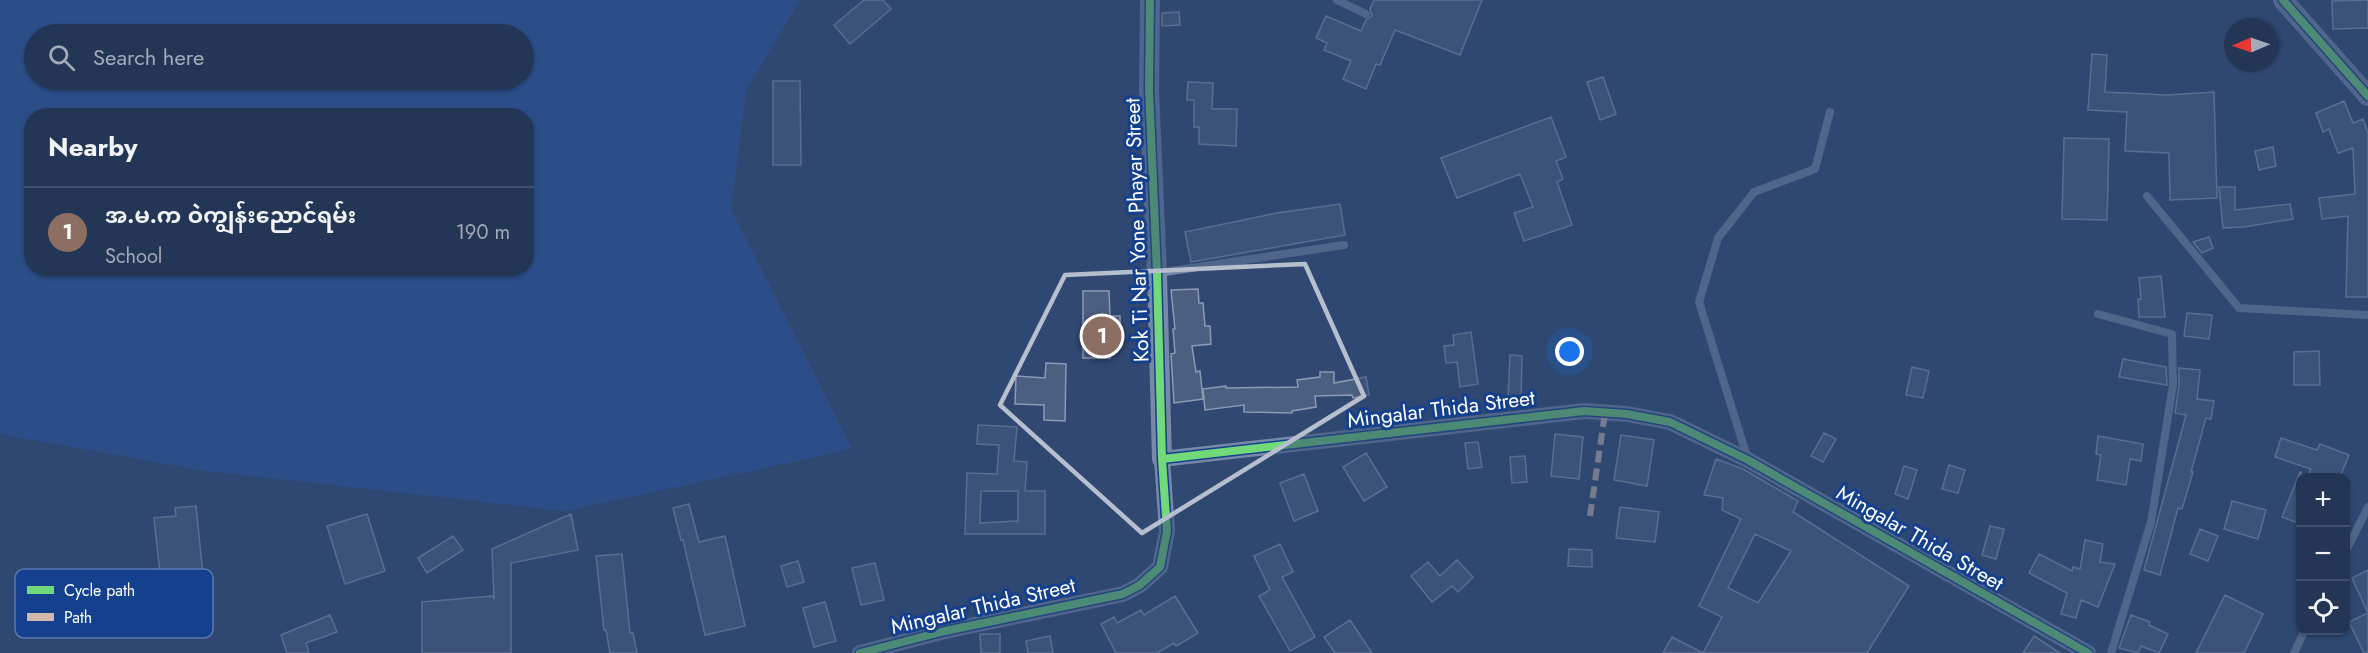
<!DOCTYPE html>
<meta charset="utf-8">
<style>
body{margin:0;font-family:Jost,"Noto Sans Myanmar",sans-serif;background:#304160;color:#f1f3f6}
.controls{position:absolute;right:18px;bottom:18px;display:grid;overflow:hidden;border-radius:12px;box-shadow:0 2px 4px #0004}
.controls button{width:54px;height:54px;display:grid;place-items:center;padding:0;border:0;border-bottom:2px solid #41506c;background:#243656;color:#f1f3f6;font:30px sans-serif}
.compass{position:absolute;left:2224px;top:18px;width:54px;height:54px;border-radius:50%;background:#243656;box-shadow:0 2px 4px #0004;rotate:268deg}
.you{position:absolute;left:1570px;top:352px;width:21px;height:21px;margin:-15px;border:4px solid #fff;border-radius:50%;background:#1a73e8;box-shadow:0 0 0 9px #1a73e833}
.badge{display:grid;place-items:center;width:39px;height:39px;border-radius:50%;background:#e69b98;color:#fff;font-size:20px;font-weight:700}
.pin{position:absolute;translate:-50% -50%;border:3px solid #fff;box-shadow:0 2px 6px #0006}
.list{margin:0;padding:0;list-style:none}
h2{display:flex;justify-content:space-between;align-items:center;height:78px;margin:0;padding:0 24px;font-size:26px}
h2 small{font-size:20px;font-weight:400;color:#a3abb9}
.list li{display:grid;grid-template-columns:39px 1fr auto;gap:18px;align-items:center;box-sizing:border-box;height:90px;padding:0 24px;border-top:2px solid #41506c}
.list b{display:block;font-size:22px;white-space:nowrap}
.list p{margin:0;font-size:20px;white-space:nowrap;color:#a3abb9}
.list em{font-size:20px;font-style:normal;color:#a3abb9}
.icon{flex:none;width:33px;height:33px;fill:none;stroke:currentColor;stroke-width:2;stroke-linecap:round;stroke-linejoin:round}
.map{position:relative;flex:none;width:2368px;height:653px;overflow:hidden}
.search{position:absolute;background:#243656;box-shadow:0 2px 4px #0004;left:24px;top:24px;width:510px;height:66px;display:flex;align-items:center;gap:15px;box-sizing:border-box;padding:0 21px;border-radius:33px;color:#a3abb9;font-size:22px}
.panel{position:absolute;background:#243656;box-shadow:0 2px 4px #0004;left:24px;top:108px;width:510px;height:168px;border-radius:24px}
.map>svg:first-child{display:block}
.green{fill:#2756a5;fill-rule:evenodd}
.building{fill:#4b5f80;stroke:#8c9ab4;stroke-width:1.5;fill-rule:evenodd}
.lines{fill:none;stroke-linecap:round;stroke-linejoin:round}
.service{stroke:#7789a6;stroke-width:8}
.minor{stroke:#7789a6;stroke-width:16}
.tertiary{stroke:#7789a6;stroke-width:20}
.quiet{stroke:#d1b7ad;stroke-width:6;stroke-dasharray:12 6;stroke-linecap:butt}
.cycleway-casing{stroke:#14408e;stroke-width:11}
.cycleway{stroke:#71d979;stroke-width:8}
.marked{fill:none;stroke:#b7bfce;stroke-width:4.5;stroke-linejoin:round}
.labels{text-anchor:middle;stroke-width:6;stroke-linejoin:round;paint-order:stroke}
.street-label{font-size:21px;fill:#fff;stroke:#14408e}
.key{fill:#14408e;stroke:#5a79b0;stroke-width:1.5}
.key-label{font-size:16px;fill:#fff}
</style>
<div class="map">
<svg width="2368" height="653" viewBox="0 0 2368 653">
<rect width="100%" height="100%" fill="#304872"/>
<path class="green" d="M0,0h800l-54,90 -15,119 121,240 -287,62 -359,-40 -206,-37zM34,34h490v46h-490zM32,116h494v152h-494z"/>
<path class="building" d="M864,0h19l8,9 -41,35 -16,-19z
M1374,0h108l-22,55 -65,-25 -15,35 -4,-1 -10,25 -23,-10 8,-18 -27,-11 3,-7 -11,-5 10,-22 35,15 5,-11 6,-4 -2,-7z
M2368,0v28l-35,1 -1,-28z
M1179,12l1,13 -18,1v-13z
M2092,54l15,1 -2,37 62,3 47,-3 3,106 -47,2 -1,-47 -44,-2 2,-39 -39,-2z
M1603,77l13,37 -16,6 -13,-38z
M773,81h27l1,84h-28z
M1188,82l25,1 -1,26h25l-1,37 -37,-2v-17h-5v-27h-7z
M2344,101l9,22 10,-4 5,14v164h-22l2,-81 -26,3 -3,-21 36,-4 -2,-46 -15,5 -9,-24 -6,3 -7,-19z
M1551,117l15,40 -10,4 7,18 -6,3 15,43 -48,16 -10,-28 19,-6 -13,-33 -63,24 -16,-40z
M2064,138l45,1 -2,81 -45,-1z
M2273,147l3,19 -17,4 -4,-19z
M2219,187h16v23l55,-6 3,15 -49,8 -21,1z
M1340,204l5,31 -154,27 -6,-30 92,-19z
M2209,237l4,11 -11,5 -9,-11z
M2161,276l4,41h-26l-1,-18h3l-2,-21z
M1198,289l1,14h4l2,23h5l1,18 -19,2 4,26 4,-1 3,28 -29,4 -3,-49 4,-1 -2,-24h2l-4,-39z
M1083,291h26l1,25h10v14h-10v28h-27z
M2187,313l25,2 -3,24 -25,-3z
M1471,332l7,52 -18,3 -3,-25 -11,1 -2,-17 10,-1 -1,-10z
M2319,351l1,34h-26v-33z
M1510,355l12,1 -1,42h-13z
M2123,359l43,8 1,18 -48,-8z
M1046,363l20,1 -1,57 -21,-1v-15l-29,-1 1,-28 29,2z
M1912,367l17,4 -6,27 -17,-3z
M2179,368l21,2 -3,29 17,2 -3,18 -5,-1 -15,54h2l-11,37 -4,-1 -18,67 -16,-5 42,-155 -11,-2 4,-27z
M1320,372h14v11l32,-6 3,18 -16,3 -1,-3 -37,1 1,11 -24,4v2l-48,-1v-7l-39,5 -2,-21 23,-3v2l72,-1 -1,-7 23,-3z
M978,425l39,2 -3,34 13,1 -2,29h20v43h-80l2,-61 30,1 2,-29 -22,-1zM981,491h37v30l-38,2z
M1824,433l12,6 -13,23 -12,-6z
M1555,434l28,3 -4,42 -28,-3z
M1621,435l33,5 -7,46 -33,-6z
M2098,436l45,8 -2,17 -11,-2 -4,26 -29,-5 4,-25 -5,-1z
M2281,438l36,12 3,-6 29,11 -9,22h-33l4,-8 -36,-12z
M1478,442l4,25 -14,2 -3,-26z
M1366,453l21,34 -23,14 -21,-34z
M1525,456l2,26 -15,1 -2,-26z
M1716,459l27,10 55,32 -5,11 116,74 -42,67h-164l19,-36 -23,-11 42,-87 -19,-9 1,-12 -19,-3zM1755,534l36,17 -33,52 -30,-15z
M1949,465l16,5 -7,23 -16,-4z
M1904,466l13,4 -9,29 -13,-5z
M2300,472h1v52l-19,-7z
M1304,474l14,37 -24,10 -14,-38z
M2232,501l34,9 -8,29 -34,-10z
M689,504l10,38 26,-6 20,90 -40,9 -22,-95h-2l-8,-32z
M196,506l11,108 -24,2 1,10 -18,2 -12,-110 22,-2 -1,-8z
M1620,507l39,5 -4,30 -39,-4z
M367,514l18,57 -40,13 -18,-58z
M571,514l7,36 -67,13v90h-89v-51l70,-6 2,2 -2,-49z
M1990,526l14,3 -8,30 -14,-4z
M2200,529l18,7 -10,25 -18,-7z
M453,536l10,14 -36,23 -9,-15z
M2085,540l18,4 -3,18 15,2 -17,43 -17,-7 -5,18 -15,-4 6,-21 -38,-20 10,-19 33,17 1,-4 7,2z
M1280,544l13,28 -11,5 33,60 -25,14 -31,-55 11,-6 -16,-34z
M1569,549l23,1v17l-24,-1z
M622,554l8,79h3l4,20h-27l-4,-23h-2l-8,-74z
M1457,560l16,17 -15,15 -6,-6 -20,16 -21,-26 17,-14 12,14z
M798,561l6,21 -17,5 -6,-21z
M875,563l9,37 -23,5 -9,-37z
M2368,570v83h-4l-15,-31 19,-9 -16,-35z
M2225,595l38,19 -19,39h-48z
M1175,596l23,37 -22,13 -2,-3 -17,10h-41l-15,-29 13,-7 3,6 24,-13 3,5z
M825,602l11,39 -22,6 -11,-39z
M330,615l7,17 -31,11 3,10h-22l-6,-18z
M2131,615l19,7 -1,3 19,9 -9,19 -18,-7 -3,7 -19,-5z
M1350,620l22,33h-37l-11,-16z
M980,634h20v19h-19z
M1050,636l3,17h-25l-2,-12z
M2034,636l26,17h-37z
M1672,637l31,16h-40z"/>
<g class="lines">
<path class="service" d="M1337,0l29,14
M2147,196l92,112 129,7
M1158,273l186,-28
M2098,314l74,20 1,51 -22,137 -40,131
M1748,460l-49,-158 19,-64 36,-46 61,-23 15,-57
M2346,551l22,-44
M2294,653l11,-23"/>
<path class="minor" d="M860,653l85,-22 178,-37 17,-9 20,-18 7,-36 -5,-72 422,-48 43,3 43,8 78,38 340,193"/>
<path class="tertiary" d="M1150,0l-1,90 8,183 5,186
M2283,0l85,96"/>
<path class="quiet" d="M1590,516l15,-103"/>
<defs>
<path id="cycleway" d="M1150,0l-1,90 8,183 5,186
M2283,0l85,96
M860,653l85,-22 178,-37 17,-9 20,-18 7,-36 -5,-72 422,-48 43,3 43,8 78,38 340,193"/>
</defs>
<use href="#cycleway" class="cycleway-casing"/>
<use href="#cycleway" class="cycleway"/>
</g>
<path d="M0 0H2368V653H0ZM1305,264l59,132 -222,137 -142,-128 65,-130z" fill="#304872" fill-opacity=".55" fill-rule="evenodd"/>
<path class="marked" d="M1305,264l59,132 -222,137 -142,-128 65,-130z"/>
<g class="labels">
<g class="street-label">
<text transform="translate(1137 230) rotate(-92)" y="7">Kok Ti Nar Yone Phayar Street</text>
<text transform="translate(1441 409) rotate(-7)" y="7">Mingalar Thida Street</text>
<text transform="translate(1920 538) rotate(30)" y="7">Mingalar Thida Street</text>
<text transform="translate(983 606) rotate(-13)" y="7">Mingalar Thida Street</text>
</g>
</g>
<rect x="15" y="569" width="198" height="69" rx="9" class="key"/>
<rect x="27" y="586" width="27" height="8" fill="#71d979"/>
<rect x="27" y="613" width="27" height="8" fill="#d1b7ad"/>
<g class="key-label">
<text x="64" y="596">Cycle path</text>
<text x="64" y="623">Path</text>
</g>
</svg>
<div class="controls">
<button>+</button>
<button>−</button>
<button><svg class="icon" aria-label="locate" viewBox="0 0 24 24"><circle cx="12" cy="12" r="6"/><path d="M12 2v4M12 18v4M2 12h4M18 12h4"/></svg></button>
</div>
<svg class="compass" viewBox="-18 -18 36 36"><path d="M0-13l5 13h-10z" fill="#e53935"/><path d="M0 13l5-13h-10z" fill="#a3abb9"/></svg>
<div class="you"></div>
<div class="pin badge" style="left:1102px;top:336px;background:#8d6e63">1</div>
<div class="search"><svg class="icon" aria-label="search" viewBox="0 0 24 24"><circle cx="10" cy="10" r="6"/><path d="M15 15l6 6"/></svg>Search here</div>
<section class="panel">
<h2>Nearby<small></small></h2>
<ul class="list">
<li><span class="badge" style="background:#8d6e63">1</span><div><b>အ.မ.က ဝဲကျွန်းညောင်ရမ်း</b><p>School</p></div><em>190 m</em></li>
</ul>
</section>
</div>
